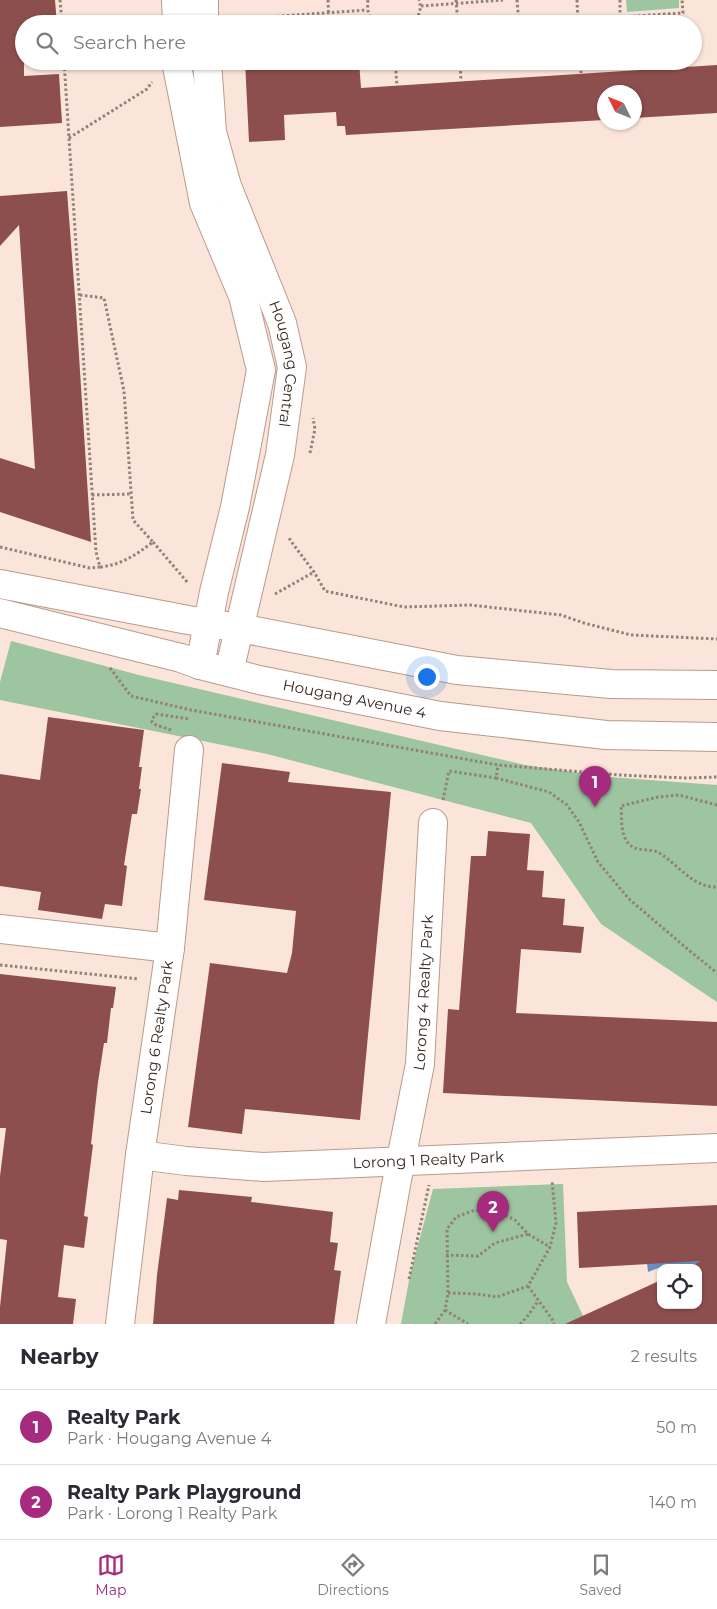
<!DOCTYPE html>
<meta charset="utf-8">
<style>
body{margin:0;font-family:Montserrat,sans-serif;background:#f7f7f7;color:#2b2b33}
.controls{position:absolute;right:15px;bottom:15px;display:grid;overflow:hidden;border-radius:10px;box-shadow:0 1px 4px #0004}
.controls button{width:45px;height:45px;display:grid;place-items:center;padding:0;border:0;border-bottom:1px solid #e1e1e2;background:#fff;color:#2b2b33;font:25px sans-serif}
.compass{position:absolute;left:597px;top:85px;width:45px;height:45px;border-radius:50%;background:#fff;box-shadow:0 1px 4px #0004;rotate:313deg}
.you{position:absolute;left:426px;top:676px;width:18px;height:18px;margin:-12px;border:4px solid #fff;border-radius:50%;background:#1a73e8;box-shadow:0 0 0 8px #1a73e833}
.badge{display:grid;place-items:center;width:32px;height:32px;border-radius:50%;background:#a62a7d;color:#fff;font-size:16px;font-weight:700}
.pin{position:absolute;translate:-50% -41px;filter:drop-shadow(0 1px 2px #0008)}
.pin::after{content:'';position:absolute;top:26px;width:18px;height:15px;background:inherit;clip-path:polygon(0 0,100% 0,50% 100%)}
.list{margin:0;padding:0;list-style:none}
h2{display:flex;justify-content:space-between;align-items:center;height:65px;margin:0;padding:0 20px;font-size:21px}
h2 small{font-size:16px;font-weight:400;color:#7c7c81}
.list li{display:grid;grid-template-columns:32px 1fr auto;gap:15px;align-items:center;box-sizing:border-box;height:75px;padding:0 20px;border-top:1px solid #e1e1e2}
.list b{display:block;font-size:19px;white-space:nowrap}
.list p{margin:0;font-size:16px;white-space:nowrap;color:#7c7c81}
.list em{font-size:16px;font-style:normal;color:#7c7c81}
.icon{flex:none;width:28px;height:28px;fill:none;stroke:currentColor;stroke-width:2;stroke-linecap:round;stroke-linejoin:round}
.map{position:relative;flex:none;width:717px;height:1324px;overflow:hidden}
.search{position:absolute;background:#fff;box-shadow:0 1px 4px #0004;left:15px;right:15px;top:15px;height:55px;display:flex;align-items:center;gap:12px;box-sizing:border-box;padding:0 18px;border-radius:28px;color:#7c7c81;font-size:19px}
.sheet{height:215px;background:#fff}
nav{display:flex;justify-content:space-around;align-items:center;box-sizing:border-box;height:70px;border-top:1px solid #e1e1e2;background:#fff;font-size:14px;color:#7c7c81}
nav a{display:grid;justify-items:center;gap:2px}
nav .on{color:#a62a7d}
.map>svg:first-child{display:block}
.green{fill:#9cc5a0}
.water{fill:#678fbe}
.building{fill:#8d4f4e}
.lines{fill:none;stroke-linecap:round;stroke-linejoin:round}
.minor-casing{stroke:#bb9a8a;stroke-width:30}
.path{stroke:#938178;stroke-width:3;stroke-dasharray:2.5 2.5;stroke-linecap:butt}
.minor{stroke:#fff;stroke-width:28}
.labels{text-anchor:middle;stroke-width:5;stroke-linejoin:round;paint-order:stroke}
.street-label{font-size:15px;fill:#352821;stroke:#fdf5f2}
</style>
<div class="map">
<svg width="717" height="1324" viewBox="0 0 717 1324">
<rect width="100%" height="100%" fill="#fbe5da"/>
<path class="green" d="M626,0h53v8l-52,4z
M11,641l128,34 386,90 84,12 108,8v217l-116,-78 -70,-101 -264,-69 -267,-54v-18z
M563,1184l4,98 20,42h-186l9,-49 23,-86z"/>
<path class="water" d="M646,1253l71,4 -27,11h-28l-1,-1 -13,5z"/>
<path class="building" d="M0,0h55l2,24h-33v52l35,-2 3,49 -62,4z
M245,61h114l2,27 356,-23v48l-83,5v-26h-30v28l-258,15 -1,-9h-8l-1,-14 -52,3 1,25 -36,2z
M67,191l9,118 15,233 -91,-30v-54l35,11 -16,-244 -19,21v-50z
M48,717l96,13 -5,37h3l-3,22h2l-4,25h-5l-8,51 3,1 -5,40 -17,-2 -3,15 -64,-9 3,-18 -41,-6v-112l40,6z
M222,763l68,9 -2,10 103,10 -31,328 -115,-11 -3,25 -54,-7 22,-164 77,10 5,-20 4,-42 -92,-11z
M488,831l42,3 -3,36 17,1 -2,26 23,2 -2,26 21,2 -3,26 -60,-4 -5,64 201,9v84l-274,-13 5,-84 11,1 12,-154h15z
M0,974l116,13 -3,21h-2l-4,35h-3l-6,39 -7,62 2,1 -9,71 4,1 -4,31 -20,-3 -6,52 18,2 -3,25h-73v-17l7,-67 -7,-1v-63l6,-48h-6z
M179,1190l73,7 -1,5 82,10 -3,30 8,1 -4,27 7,1 -7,53h-181l4,-49 10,-77 11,2z
M717,1205v119h-152l96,-44v25h37v-37h-11l14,-7 -122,7 -2,-56z"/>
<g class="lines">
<defs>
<g id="minor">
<path d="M176,0l1,24"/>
<path d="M204,0v24"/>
<path d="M176,61l28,142 39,93 18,74 -26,137 -21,85 -14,73"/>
<path id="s1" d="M207,61l5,71 15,54 55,137 10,44 -12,88 -51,217"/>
<path d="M0,584l188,36 52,8 217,42 154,14 106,1"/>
<path id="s2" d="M0,613l181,45 19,7 59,15 181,36 166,19 111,2"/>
<path d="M0,929l170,19"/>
<path id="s3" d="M140,1155l46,6 77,6 454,-19"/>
<path id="s4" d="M120,1324l20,-169 30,-207 19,-198"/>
<path id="s5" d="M371,1324l25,-139 24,-121 13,-241"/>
</g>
</defs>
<use href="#minor" class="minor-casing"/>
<path class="path" d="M60,0l2,24
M328,0l1,24
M368,0c-1,9 0,17 7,24
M456,0l2,24
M517,0l2,24
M577,0l1,24
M620,0v17l63,-4 -1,-13
M421,6l82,-6
M267,17l100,-7
M413,24c6,-8 9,-15 6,-24
M395,61l2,25
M460,61l1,20
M580,61l1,12
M461,67l73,-6
M69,138l78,-49 5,-7
M80,295l24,3 20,93 9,129 20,22c-17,13 -32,23 -53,25
M310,453l5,-24 -2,-11
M92,495l38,-1
M290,538v2l24,32 11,19 79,16 66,-2 91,10 23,8 47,12 86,4
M153,542l35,41
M0,547l90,21 10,-1 -4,-15 -32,-491
M275,594l39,-22
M110,668l21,28 60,14 307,55 122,10 65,3 32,-1
M171,730l-15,-5 -4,-3v-3l4,-5 34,5
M496,778l53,14 18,13 12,17 19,40 31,37 62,53 26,21
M443,800l6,-29 47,7 2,-13
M717,805l-38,-10 -21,2 -37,9c1,11 -1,29 8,38 8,9 23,3 32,10 18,12 33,34 56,33
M0,965l139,14
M446,1255l32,1 17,-13 33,-9
M409,1279l20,-94
M528,1286l24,33 2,5
M448,1293l29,1 20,3 31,-11 22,-39 6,-24 -4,-43
M445,1310l23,14
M435,1324l10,-14 3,-17 -1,-64 9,-12 19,-7 24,2 16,8 13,14 22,13
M520,1324l7,-7 11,-16"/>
<use href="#minor" class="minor"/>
</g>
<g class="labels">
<g class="street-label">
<text dy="5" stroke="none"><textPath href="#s1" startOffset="316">Hougang Central</textPath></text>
<text dy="5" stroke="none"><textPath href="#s2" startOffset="365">Hougang Avenue 4</textPath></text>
<text dy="5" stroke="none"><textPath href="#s5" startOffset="336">Lorong 4 Realty Park</textPath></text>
<text dy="5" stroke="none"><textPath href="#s4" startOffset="289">Lorong 6 Realty Park</textPath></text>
<text dy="5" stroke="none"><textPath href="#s3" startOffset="289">Lorong 1 Realty Park</textPath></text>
</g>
</g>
</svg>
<div class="controls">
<button><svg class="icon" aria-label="locate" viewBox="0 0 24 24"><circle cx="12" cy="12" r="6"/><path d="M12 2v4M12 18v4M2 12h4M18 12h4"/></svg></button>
</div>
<svg class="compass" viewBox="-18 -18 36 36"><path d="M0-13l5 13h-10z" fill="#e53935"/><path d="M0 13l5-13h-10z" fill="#7c7c81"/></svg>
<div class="you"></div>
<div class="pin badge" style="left:595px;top:807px">1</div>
<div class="pin badge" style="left:493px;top:1232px">2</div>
<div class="search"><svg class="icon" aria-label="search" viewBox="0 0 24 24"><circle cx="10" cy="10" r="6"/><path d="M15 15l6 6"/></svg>Search here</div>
</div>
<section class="sheet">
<h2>Nearby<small>2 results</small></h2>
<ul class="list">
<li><span class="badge">1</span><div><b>Realty Park</b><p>Park · Hougang Avenue 4</p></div><em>50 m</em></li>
<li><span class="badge">2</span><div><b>Realty Park Playground</b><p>Park · Lorong 1 Realty Park</p></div><em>140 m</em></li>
</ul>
</section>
<nav>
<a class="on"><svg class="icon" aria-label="map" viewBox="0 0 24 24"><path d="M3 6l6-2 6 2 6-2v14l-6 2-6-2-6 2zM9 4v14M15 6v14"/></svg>Map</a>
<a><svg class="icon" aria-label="directions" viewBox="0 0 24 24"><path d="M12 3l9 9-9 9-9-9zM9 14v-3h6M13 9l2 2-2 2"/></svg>Directions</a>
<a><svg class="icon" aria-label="saved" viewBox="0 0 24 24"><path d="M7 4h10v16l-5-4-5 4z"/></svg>Saved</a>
</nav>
